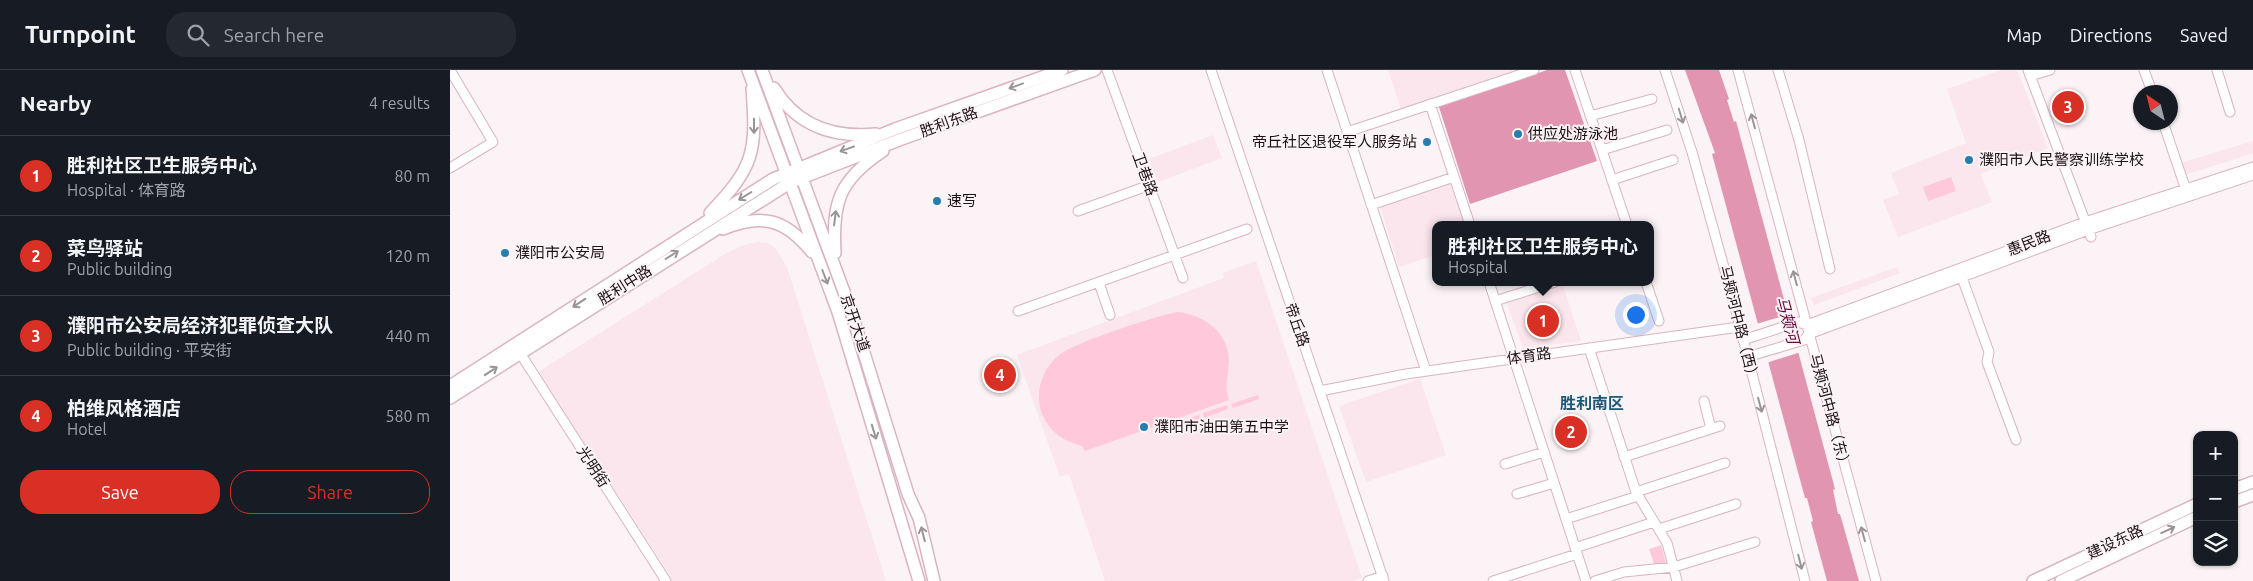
<!DOCTYPE html>
<meta charset="utf-8">
<style>
body{margin:0;font-family:Ubuntu,"Noto Sans SC",sans-serif;background:#242831;color:#f1f3f6}
.controls{position:absolute;right:15px;bottom:15px;display:grid;overflow:hidden;border-radius:10px;box-shadow:0 1px 4px #0004}
.controls button{width:45px;height:45px;display:grid;place-items:center;padding:0;border:0;border-bottom:1px solid #363941;background:#171b24;color:#f1f3f6;font:25px sans-serif}
.compass{position:absolute;left:1683px;top:15px;width:45px;height:45px;border-radius:50%;background:#171b24;box-shadow:0 1px 4px #0004;rotate:325deg}
.you{position:absolute;left:1185px;top:244px;width:18px;height:18px;margin:-12px;border:4px solid #fff;border-radius:50%;background:#1a73e8;box-shadow:0 0 0 8px #1a73e833}
.badge{display:grid;place-items:center;width:32px;height:32px;border-radius:50%;background:#d93025;color:#fff;font-size:16px;font-weight:700}
.pin{position:absolute;translate:-50% -50%;border:2px solid #fff;box-shadow:0 1px 5px #0006}
.popup{position:absolute;left:982px;top:151px;width:222px;height:65px;box-sizing:border-box;display:grid;place-content:center;border-radius:10px;background:#171b24;filter:drop-shadow(0 1px 4px #0005);font-size:16px;white-space:nowrap;color:#9ea1a6}
.popup b{font-size:19px;color:#f1f3f6}
.popup::after{content:'';position:absolute;left:50%;top:100%;margin-left:-10px;border:10px solid transparent;border-top-color:#171b24}
.list{margin:0;padding:0;list-style:none}
h2{display:flex;justify-content:space-between;align-items:center;height:65px;margin:0;padding:0 20px;font-size:21px}
h2 small{font-size:16px;font-weight:400;color:#9ea1a6}
.list li{display:grid;grid-template-columns:32px 1fr auto;gap:15px;align-items:center;box-sizing:border-box;height:80px;padding:0 20px;border-top:1px solid #363941}
.list b{display:block;font-size:19px;white-space:nowrap}
.list p{margin:0;font-size:16px;white-space:nowrap;color:#9ea1a6}
.list em{font-size:16px;font-style:normal;color:#9ea1a6}
.actions{display:flex;gap:10px;padding:15px 20px}
.actions a{flex:1;padding:11px 0;border:1px solid #d93025;border-radius:20px;text-align:center;font-size:18px;color:#d93025}
.actions .main{background:#d93025;color:#fff}
.icon{flex:none;width:28px;height:28px;fill:none;stroke:currentColor;stroke-width:2;stroke-linecap:round;stroke-linejoin:round}
.map{position:relative;flex:none;width:1803px;height:511px;overflow:hidden}
header{display:flex;align-items:center;gap:30px;box-sizing:border-box;height:70px;padding:0 25px;background:#171b24;border-bottom:1px solid #363941}
header strong{font-size:24px}
nav{display:flex;gap:28px;margin-inline-start:auto;font-size:18px}
.search{width:350px;height:45px;background:#242831;display:flex;align-items:center;gap:12px;box-sizing:border-box;padding:0 18px;border-radius:20px;color:#9ea1a6;font-size:19px}
main{display:flex}
aside{flex:1;background:#171b24}
.map>svg:first-child{display:block}
.built{fill:#fae6ec}
.green{fill:#ffc9db}
.water{fill:#e195b0}
.pier{fill:#fbf3f6}
.lines{fill:none;stroke-linecap:round;stroke-linejoin:round}
.minor-tunnel{stroke:#dad1d4;stroke-width:9;stroke-dasharray:9 4.5;stroke-linecap:butt}
.minor-casing{stroke:#dab4c0;stroke-width:11}
.major-casing{stroke:#dab4c0;stroke-width:14}
.minor{stroke:#fff;stroke-width:9}
.major{stroke:#fff;stroke-width:11}
.oneway{stroke:#9a9496}
.poi-dot{fill:#257ead;stroke:#fbf3f6;stroke-width:2}
.labels{text-anchor:middle;stroke-width:4;stroke-linejoin:round;paint-order:stroke}
.street-label{font-size:15px;fill:#1e1115;stroke:#fbf3f6}
.poi-label{font-size:15px;fill:#1e1115;stroke:#fbf3f6;text-anchor:start}
.water-label{font-size:16px;font-style:italic;fill:#650a38;stroke:#fbf3f6}
.neighbourhood-label{font-size:16px;font-weight:bold;fill:#1d5878;stroke:#fbf3f6}
</style>
<header>
<strong>Turnpoint</strong>
<div class="search"><svg class="icon" aria-label="search" viewBox="0 0 24 24"><circle cx="10" cy="10" r="6"/><path d="M15 15l6 6"/></svg>Search here</div>
<nav><a>Map</a><a>Directions</a><a>Saved</a></nav>
</header>
<main>
<aside>
<h2>Nearby<small>4 results</small></h2>
<ul class="list">
<li><span class="badge">1</span><div><b>胜利社区卫生服务中心</b><p>Hospital · 体育路</p></div><em>80 m</em></li>
<li><span class="badge">2</span><div><b>菜鸟驿站</b><p>Public building</p></div><em>120 m</em></li>
<li><span class="badge">3</span><div><b>濮阳市公安局经济犯罪侦查大队</b><p>Public building · 平安街</p></div><em>440 m</em></li>
<li><span class="badge">4</span><div><b>柏维风格酒店</b><p>Hotel</p></div><em>580 m</em></li>
</ul>
<div class="actions"><a class="main">Save</a><a>Share</a></div>
</aside>
<div class="map">
<svg width="1803" height="511" viewBox="0 0 1803 511">
<rect width="100%" height="100%" fill="#fbf3f6"/>
<path class="built" d="M938,0h129l-116,39z
M1552,0h15l31,78 -67,26 11,28 -94,35 -15,-37 16,-6 -8,-21 75,-30 -19,-54z
M763,65l9,23 -64,24 -9,-23z
M1803,71v12l-68,22 -4,-12z
M1001,114l15,41h-30l-1,30 -36,12 -19,-61z
M308,172l10,1 7,5 12,19 99,314h-216l-3,-4 3,-2 -132,-203 187,-118 19,-9z
M806,191l106,317 -10,3h-247l-36,-107 -9,3 -43,-122 207,-77 -1,-5z
M1447,197l3,6 -86,32 -3,-7z
M1112,213l19,58 -58,7 -17,-47z
M970,309l26,76 -80,27 -27,-76z"/>
<path class="green" d="M1501,107l5,14 -28,10 -5,-14z
M728,242c26,3 51,20 51,50 -1,14 -5,24 0,38l-144,51 -3,-5c-19,-5 -32,-14 -40,-32 -8,-21 0,-45 17,-59 14,-12 99,-40 119,-43z
M808,325l1,4 -26,9 -2,-4z
M777,335l1,4 -24,9 -1,-5z
M749,345l1,4 -23,8 -1,-4z
M1211,475l5,19h-12l-5,-15z"/>
<path class="water" d="M1097,0h18l32,91 -127,43 -31,-97z
M1235,0h34l10,29 -2,1 7,22 2,-1 99,368 -2,1 5,24h2l19,67h-32l-16,-59 2,-1 -6,-23h-2l-93,-344 3,-1z"/>
<path class="pier" d="M1340,244l11,38 -35,11 -10,-39z"/>
<g class="lines">
<path class="minor-tunnel" d="M305,0l62,166"/>
<defs>
<path id="minor" d="M657,0l76,208
M761,0l173,511
M877,0l99,301
M1125,0l52,155
M1215,0l27,82 43,155 70,274
M1288,0l138,511
M1328,0l21,70 31,129
M1578,0l63,167
M1694,0l8,22
M1767,0l13,42
M1580,6l20,-6
M980,34l40,121
M1140,46l62,-17
M1713,52l23,68
M897,62l187,-62
M1152,80l65,-20
M0,98l43,-26 -43,-72
M1162,110l61,-20
M921,135l83,-28
M628,141l72,-26
M1510,202l29,80 -2,10 29,78
M1039,212l97,299
M1196,212l13,39
M649,213l11,32
M1045,231l60,-19
M568,241l229,-82
M1357,255l278,-103 168,-55
M1359,264l279,-104 165,-55
M1293,270l55,-18 9,3
M1139,278l47,144 31,51 10,38
M70,283l146,228
M1297,287l57,-17 5,-6
M870,321l86,-17 333,-47
M1254,331l7,28
M1174,387l96,-31
M1055,394l39,-12
M1186,422l89,-29
M1067,424l37,-11
M1116,449l72,-23
M1209,459l77,-25
M1125,478l79,-26
M918,511l15,-5
M1043,511l84,-27
M1145,511l29,-9 50,-5 81,-25"/>
<path id="major" d="M298,0l90,242 81,269
M312,0l88,238 58,186 11,24 15,63
M324,18c23,38 60,50 102,46
M260,143c44,-46 47,-61 42,-124
M273,159c40,-16 62,-10 89,23
M385,183c-3,-51 4,-73 48,-102
M0,316l323,-207 122,-50 167,-59
M0,328l341,-216 108,-42 196,-70
M1784,419l19,-7
M1784,432l19,-7
M1583,511l164,-77
M1611,511l136,-64"/>
</defs>
<use href="#minor" class="minor-casing"/>
<use href="#major" class="major-casing"/>
<use href="#minor" class="minor"/>
<use href="#major" class="major"/>
</g>
<defs><path id="oneway-shaft" d="M-6 0H5M1.5-3L5.5 0L1.5 3" fill="none" stroke-width="1.6" stroke-linecap="round" stroke-linejoin="round" transform="scale(1.25)"/></defs>
<g class="oneway">
<use href="#oneway-shaft" transform="translate(566 16) rotate(160)"/>
<use href="#oneway-shaft" transform="translate(1231 46) rotate(73)"/>
<use href="#oneway-shaft" transform="translate(1303 51) rotate(-105)"/>
<use href="#oneway-shaft" transform="translate(304 56) rotate(90)"/>
<use href="#oneway-shaft" transform="translate(397 79) rotate(160)"/>
<use href="#oneway-shaft" transform="translate(295 126) rotate(148)"/>
<use href="#oneway-shaft" transform="translate(385 148) rotate(-83)"/>
<use href="#oneway-shaft" transform="translate(222 185) rotate(-32)"/>
<use href="#oneway-shaft" transform="translate(375 207) rotate(69)"/>
<use href="#oneway-shaft" transform="translate(1345 208) rotate(-105)"/>
<use href="#oneway-shaft" transform="translate(129 233) rotate(147)"/>
<use href="#oneway-shaft" transform="translate(41 301) rotate(-33)"/>
<use href="#oneway-shaft" transform="translate(1310 335) rotate(75)"/>
<use href="#oneway-shaft" transform="translate(424 362) rotate(73)"/>
<use href="#oneway-shaft" transform="translate(1718 460) rotate(-25)"/>
<use href="#oneway-shaft" transform="translate(473 464) rotate(-104)"/>
<use href="#oneway-shaft" transform="translate(1413 464) rotate(-105)"/>
<use href="#oneway-shaft" transform="translate(1350 492) rotate(76)"/>
</g>
<g class="poi-dot">
<circle cx="1068" cy="64" r="5"/>
<circle cx="977" cy="72" r="5"/>
<circle cx="1519" cy="90" r="5"/>
<circle cx="487" cy="131" r="5"/>
<circle cx="55" cy="183" r="5"/>
<circle cx="694" cy="357" r="5"/>
</g>
<g class="labels">
<g class="street-label">
<text transform="translate(499 52) rotate(-20)" y="5">胜利东路</text>
<text transform="translate(695 104) rotate(70)" y="5">卫巷路</text>
<text transform="translate(1579 173) rotate(-21)" y="5">惠民路</text>
<text transform="translate(175 215) rotate(-32)" y="5">胜利中路</text>
<text transform="translate(405 253) rotate(71)" y="5">京开大道</text>
<text transform="translate(1289 254) rotate(76)" y="5">马颊河中路（西）</text>
<text transform="translate(847 255) rotate(71)" y="5">帝丘路</text>
<text transform="translate(1079 286) rotate(-8)" y="5">体育路</text>
<text transform="translate(1380 342) rotate(75)" y="5">马颊河中路（东）</text>
<text transform="translate(143 397) rotate(57)" y="5">光明街</text>
<text transform="translate(1665 472) rotate(-25)" y="5">建设东路</text>
</g>
<g class="poi-label">
<text x="1078" y="69">供应处游泳池</text>
<text x="967" y="77" text-anchor="end">帝丘社区退役军人服务站</text>
<text x="1529" y="95">濮阳市人民警察训练学校</text>
<text x="497" y="136">速写</text>
<text x="65" y="188">濮阳市公安局</text>
<text x="704" y="362">濮阳市油田第五中学</text>
</g>
<g class="water-label">
<text transform="translate(1338 250) rotate(75)" y="6">马颊河</text>
</g>
<g class="neighbourhood-label">
<text x="1142" y="339">胜利南区</text>
</g>
</g>
</svg>
<div class="controls">
<button>+</button>
<button>−</button>
<button><svg class="icon" aria-label="layers" viewBox="0 0 24 24"><path d="M12 4l9 5-9 5-9-5zM3 14l9 5 9-5"/></svg></button>
</div>
<svg class="compass" viewBox="-18 -18 36 36"><path d="M0-13l5 13h-10z" fill="#e53935"/><path d="M0 13l5-13h-10z" fill="#9ea1a6"/></svg>
<div class="you"></div>
<div class="pin badge" style="left:1093px;top:251px">1</div>
<div class="popup"><b>胜利社区卫生服务中心</b>Hospital</div>
<div class="pin badge" style="left:1121px;top:362px">2</div>
<div class="pin badge" style="left:1618px;top:37px">3</div>
<div class="pin badge" style="left:550px;top:305px">4</div>
</div>
</main>
